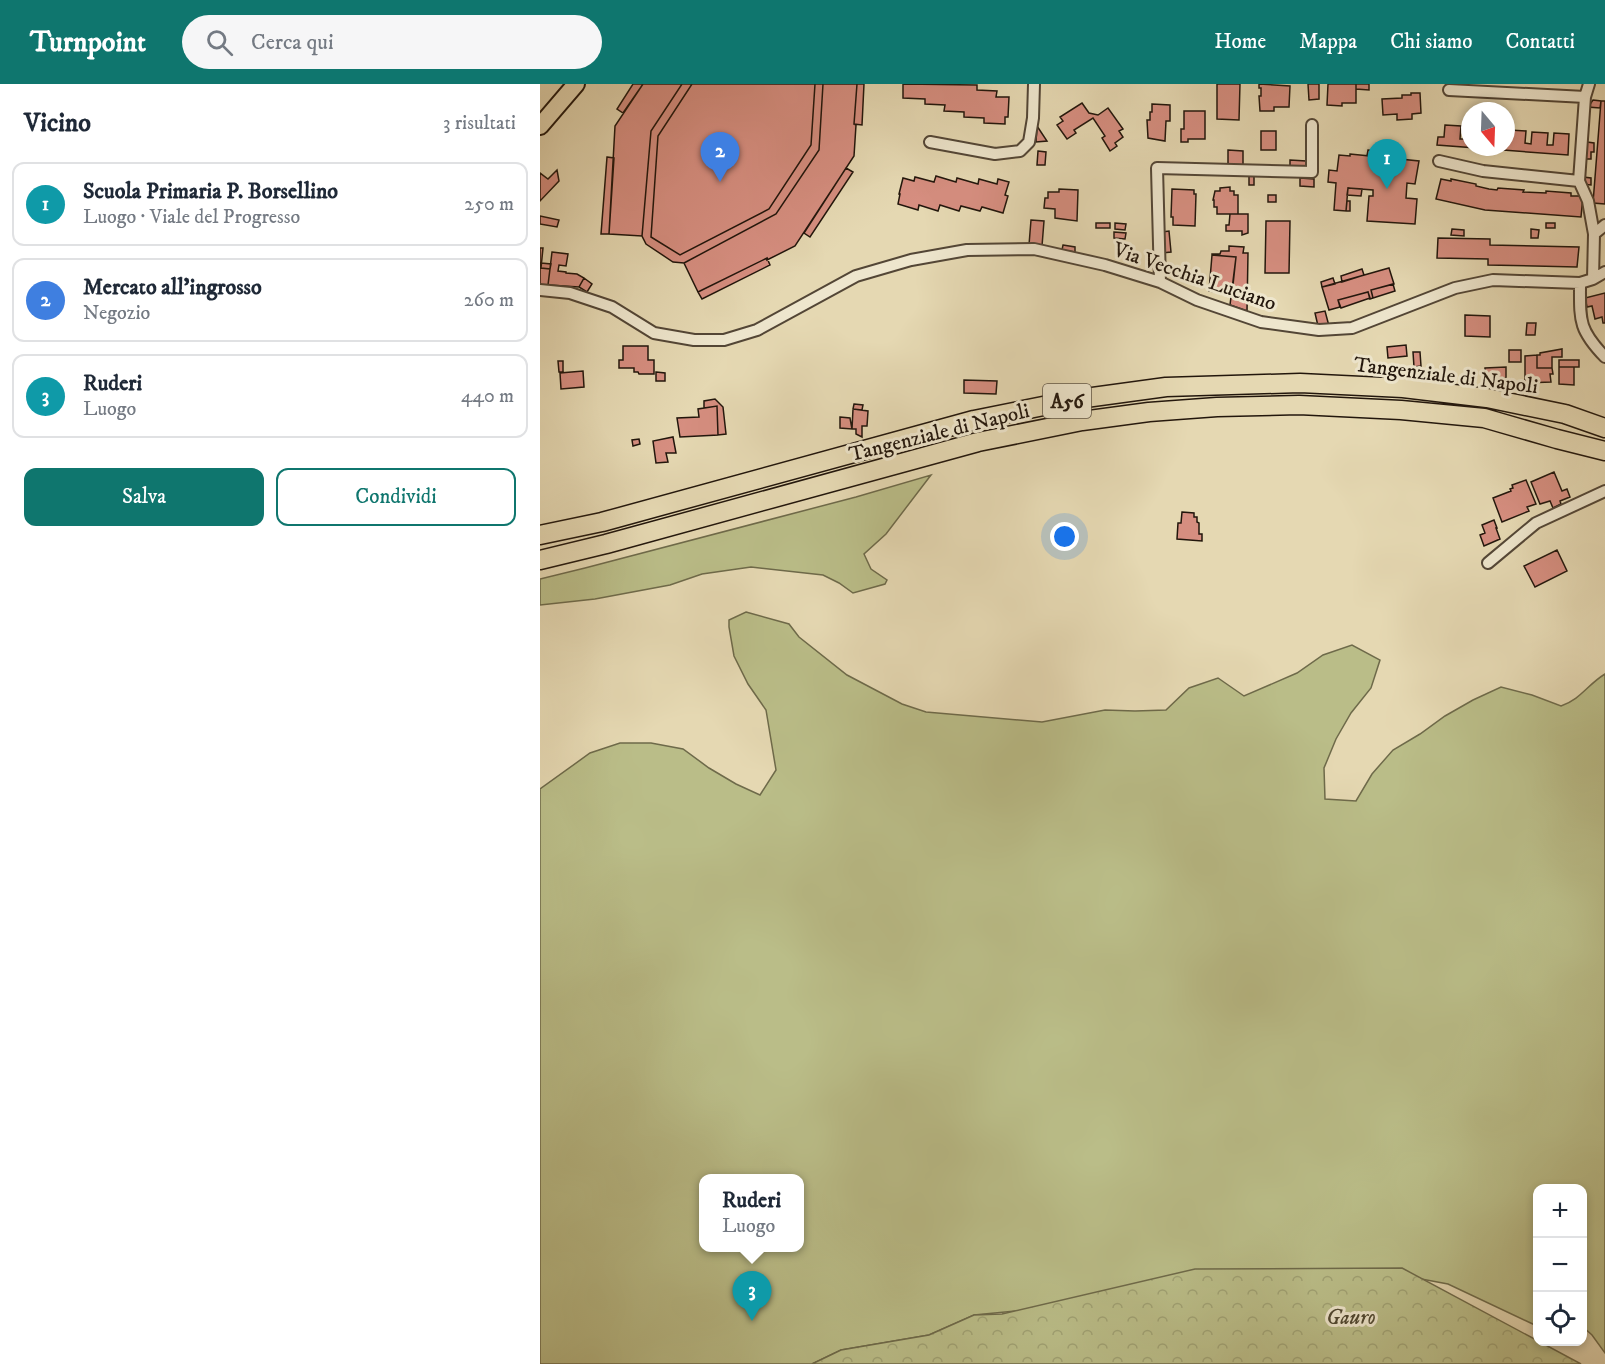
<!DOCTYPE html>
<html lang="it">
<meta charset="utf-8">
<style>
body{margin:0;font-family:"IM FELL DW Pica",serif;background:#f6f6f7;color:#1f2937}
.controls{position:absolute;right:18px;bottom:18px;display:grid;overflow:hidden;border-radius:12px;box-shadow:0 3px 9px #0003}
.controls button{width:54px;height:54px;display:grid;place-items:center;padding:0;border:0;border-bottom:2px solid #e0e1e3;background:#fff;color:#1f2937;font:30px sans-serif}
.compass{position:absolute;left:921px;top:18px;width:54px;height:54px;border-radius:50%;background:#fff;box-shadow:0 3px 9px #0003;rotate:161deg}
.you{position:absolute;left:525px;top:453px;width:21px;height:21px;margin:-15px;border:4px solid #fff;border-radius:50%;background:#1a73e8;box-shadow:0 0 0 9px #1a73e833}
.badge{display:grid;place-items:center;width:39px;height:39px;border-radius:50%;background:#0f766e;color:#fff;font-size:20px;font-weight:700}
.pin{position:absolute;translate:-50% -50px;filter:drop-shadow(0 2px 3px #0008)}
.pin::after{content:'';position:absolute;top:32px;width:21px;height:18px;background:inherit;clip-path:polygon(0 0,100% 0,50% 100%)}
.popup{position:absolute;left:159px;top:1090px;width:105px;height:78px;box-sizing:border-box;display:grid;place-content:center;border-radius:12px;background:#fff;filter:drop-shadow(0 2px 4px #0005);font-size:20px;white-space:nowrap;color:#747a83}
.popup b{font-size:22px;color:#1f2937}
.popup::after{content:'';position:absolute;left:50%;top:100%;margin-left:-12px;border:12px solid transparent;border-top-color:#fff}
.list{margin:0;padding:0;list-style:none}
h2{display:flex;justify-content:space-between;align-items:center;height:78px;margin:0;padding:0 24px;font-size:26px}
h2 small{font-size:20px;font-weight:400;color:#747a83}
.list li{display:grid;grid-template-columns:39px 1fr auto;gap:18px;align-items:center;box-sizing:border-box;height:84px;margin:0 12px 12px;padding:0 12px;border:2px solid #e0e1e3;border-radius:12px}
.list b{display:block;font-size:22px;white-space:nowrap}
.list p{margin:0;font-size:20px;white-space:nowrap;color:#747a83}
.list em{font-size:20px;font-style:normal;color:#747a83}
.actions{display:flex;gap:12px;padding:18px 24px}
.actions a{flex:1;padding:14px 0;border:2px solid #0f766e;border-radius:12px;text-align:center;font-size:21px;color:#0f766e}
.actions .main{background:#0f766e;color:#fff}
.icon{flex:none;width:33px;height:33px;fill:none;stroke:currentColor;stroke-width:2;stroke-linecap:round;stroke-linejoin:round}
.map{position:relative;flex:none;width:1065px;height:1280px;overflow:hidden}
header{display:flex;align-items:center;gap:36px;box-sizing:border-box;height:84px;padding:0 30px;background:#0f766e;color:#fff}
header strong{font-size:28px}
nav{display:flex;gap:33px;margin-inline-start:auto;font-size:21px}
.search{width:420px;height:54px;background:#f6f6f7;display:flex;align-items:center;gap:15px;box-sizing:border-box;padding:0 21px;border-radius:33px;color:#747a83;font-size:22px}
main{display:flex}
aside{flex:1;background:#fff}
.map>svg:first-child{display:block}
.grass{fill:#babd88;stroke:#6e6a4a;stroke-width:1.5;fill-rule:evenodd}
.forest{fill:url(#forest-crowns);stroke:#6e6a4a;stroke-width:1.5}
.building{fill:#d68e80;stroke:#22160c;stroke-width:1.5}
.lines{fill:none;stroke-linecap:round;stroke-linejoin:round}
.street-casing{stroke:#534636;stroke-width:14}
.primary-casing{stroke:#22160c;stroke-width:20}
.highway-casing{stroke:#22160c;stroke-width:21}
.street{stroke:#eee6cd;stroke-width:10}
.primary{stroke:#e5d8b2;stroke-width:16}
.highway{stroke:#e5d8b2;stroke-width:18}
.labels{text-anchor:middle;stroke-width:6;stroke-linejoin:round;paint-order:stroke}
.shield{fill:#eee6cd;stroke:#5f5446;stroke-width:1.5}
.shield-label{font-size:20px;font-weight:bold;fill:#22160c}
.street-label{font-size:21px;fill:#22160c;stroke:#eee6cd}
.park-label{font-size:21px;font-style:italic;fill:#504831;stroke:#eee6cd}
</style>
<header>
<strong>Turnpoint</strong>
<div class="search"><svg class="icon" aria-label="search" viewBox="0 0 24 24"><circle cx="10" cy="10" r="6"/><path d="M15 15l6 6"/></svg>Cerca qui</div>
<nav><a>Home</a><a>Mappa</a><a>Chi siamo</a><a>Contatti</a></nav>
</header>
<main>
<aside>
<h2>Vicino<small>3 risultati</small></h2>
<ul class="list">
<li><span class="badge" style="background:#0f9aa8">1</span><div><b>Scuola Primaria P. Borsellino</b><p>Luogo · Viale del Progresso</p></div><em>250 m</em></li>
<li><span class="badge" style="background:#3f7fe0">2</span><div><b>Mercato all'ingrosso</b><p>Negozio</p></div><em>260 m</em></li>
<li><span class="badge" style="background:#0f9aa8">3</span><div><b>Ruderi</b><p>Luogo</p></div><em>440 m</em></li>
</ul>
<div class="actions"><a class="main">Salva</a><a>Condividi</a></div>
</aside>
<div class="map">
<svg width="1065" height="1280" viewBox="0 0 1065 1280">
<defs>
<pattern id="forest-crowns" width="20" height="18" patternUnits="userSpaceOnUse" patternTransform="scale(1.5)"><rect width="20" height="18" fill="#babd88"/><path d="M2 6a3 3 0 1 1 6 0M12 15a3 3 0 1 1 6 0" fill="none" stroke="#a0a274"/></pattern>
</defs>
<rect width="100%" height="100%" fill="#e5d8b2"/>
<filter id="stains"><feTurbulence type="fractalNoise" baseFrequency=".00333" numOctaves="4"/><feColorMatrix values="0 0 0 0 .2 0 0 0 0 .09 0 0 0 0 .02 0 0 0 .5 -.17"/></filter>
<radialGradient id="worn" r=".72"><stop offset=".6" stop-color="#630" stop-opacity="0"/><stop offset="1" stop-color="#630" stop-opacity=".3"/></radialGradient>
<path class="grass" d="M391,391l-45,59 -22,20 7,15 16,11 -2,4 -32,9 -14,-10 -16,-8 -72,-8 -49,7 -32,11 -75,14 -55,6v-26l45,-11 271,-71z
M206,528l43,12 10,13 48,38 55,29 24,8 116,10 63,-12 30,1 31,-1 23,-22 29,-10 26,18 53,-23 26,-18 29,-10 28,15 -9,28 -20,25 -15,26 -12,29 1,31 31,2 16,-27 21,-24 27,-16 25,-18 28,-16 28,-13 31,8 29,11c20,-7 26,-21 44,-32v679l-13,-18 -9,-8 -1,-139h-44l-1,138 -89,-42 -48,-9 -426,40 -45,20 -88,15 -29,14h-272v-575l50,-36 30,-10h31l32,6 26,19 27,16 24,11 16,-25 -10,-60 -18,-26 -14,-28 -5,-29v-7zM164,1094h96v70h-96z"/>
<path class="forest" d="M862,1184l179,96h-769l29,-14 88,-15 45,-20 28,-1 193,-45z"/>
<path class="building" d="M93,0h10l-20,29 -6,-4z
M103,0h39l-31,47 -9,105 -33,-2 6,-108z
M142,0h10l-34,52 -7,101 29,18 89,-46 42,-64 4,-61h8l-4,66 -43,64 -92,49 -11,-1 -27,-18 -4,-8 9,-105z
M152,0h123l-4,61 -42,64 -89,46 -29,-18 7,-101z
M283,0h34l-3,40 2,1 -2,31 -59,90 -28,14v-2l-69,34 -14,-29 92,-49 43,-64z
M317,0h7l-2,41 -8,-1z
M363,0l74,1v5l20,1 -1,6h13l-1,20h-3v7l-21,-1v-5l-20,-1v-5l-20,-1 1,-6 -20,-1v-5l-22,-1z
M677,0h23l-1,36 -22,-1z
M719,0l31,2 -1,21h-15v4h-14l-1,-15h2v-8h-2z
M768,0h11v15l-10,1z
M788,0h28v19h-14v3l-15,-1z
M816,0h13v6l-13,-1z
M871,9h9l1,20 -9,1v5l-15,1v-6l-14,1 -1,-16 20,-1v-3h9z
M1053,16l8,1 -1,7 -12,-1z
M1061,17h4v103l-12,-1z
M542,19l7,10 9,2 10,-7 15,21 -4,2 4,6 -8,6 2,3 -7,5 -8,-13 3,-2 -12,-18 -19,12 2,3 -9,6 -10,-14 6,-4 -3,-4z
M612,20l18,1v16h-4l-1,20 -17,-3 -1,-18h3v-8h2z
M644,27h21v28h-17v3h-7v-13h3z
M905,41l16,1 -1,13h5l1,-12h4v20h36v-5h3l1,-12 16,1 -1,12 6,1 1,-12 16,1 -1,12h6l1,-12 15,1 -1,21 -131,-10 1,-8h6z
M497,42l10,15 -11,1z
M721,47h15v19h-15z
M1047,58l7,1v9h-3v7h-8v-9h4z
M688,66l15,1v16h-15z
M828,66l14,2v5l-15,-1z
M498,67l8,1 -1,13h-8z
M810,70l69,7 -4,23 -8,-1 -1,15 11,1 -2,25 -48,-3 2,-25h4v-6l-25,-2 -2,23 -12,-1 2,-27 -8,-1 1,-12 8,1 2,-16 11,1z
M67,73l7,1 -5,76h-8z
M750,76l16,1v7l-16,-1z
M306,84l7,4 -43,65 -6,-4z
M17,86l2,11 -19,20v-28l8,6z
M396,92l20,6 1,-4 21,6 1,-5 18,5 1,-5 11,3 -4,13 3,1 -5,17 -21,-6 -2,4 -19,-5 -2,5 -19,-6 -2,6 -19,-6 -1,5 -20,-6 2,-10h-1l4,-16 11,3 1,-4 19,5z
M709,92h5v9h-5z
M1043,93l8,1v7l-9,-1z
M760,94l14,1v8l-14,-1z
M901,95l10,2v-2l25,5v2l13,3 8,1 1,-2 26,2 -1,2 23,1v-2l25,2v3h12l-2,21 -96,-7 -49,-11z
M690,103v4h4v4h4v19h-21v-7h-3v-7h-1l2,-9h5v-3z
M808,104l14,1 -1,7 -14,-1z
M519,105l19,1 -1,31 -22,-3v-9l-11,-1 1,-10h3v-6h11z
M632,105l22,1v4h2l-1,32 -22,-1v-8h-2z
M728,111h8v7h-8z
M807,117h3v10h-4z
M690,130h18v19l-6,2v-4h-16v-6h3z
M0,132l19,4 -2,7 -17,-3z
M491,136l13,1 -2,25 -13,-1z
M726,137h24l-1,52h-24z
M556,139h14v5h-14z
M575,139l11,1 -1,6 -10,-1z
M1006,139h9v5h-9z
M912,145l12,1v6l-13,-1z
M991,145l8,1 -1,8h-7z
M629,147l2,21 -9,1v-21z
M574,148l12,1 -1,6 -11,-1z
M898,154l52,1v6l89,2 -2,20 -89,-2v-6l-51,-1z
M523,161l12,2v5l-13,-2z
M689,162l15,1 -1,6h5l-1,58 -17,-6 6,-48 -24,-2v-1h8l1,-3h8z
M0,164h3l-2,20 9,1 -2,16h-8z
M12,168l16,2 -2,12 -7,-1 -1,6 8,1v1l11,1 7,4 -5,9 -31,-2z
M672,171l24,2 -4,37 -23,-3z
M227,174l3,7 -68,34 -4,-7z
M1,179l10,1 -1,5 -9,-1z
M849,184l5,16 -23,6 2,8 -3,1 -2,-7 -30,8 2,7 -11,3 -7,-23z
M822,185l2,6 -22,7 -1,-6z
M44,194l8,6 -5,8 -8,-5z
M793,194l2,6 -13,3 -1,-5z
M853,200l2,7 -22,7 -2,-8z
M828,208l2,6 -29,10 -3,-8z
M1065,209v30h-2l-1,-6 -7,2 -3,-13 -5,1 -2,-9z
M785,227l4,15h-11l-3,-13z
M925,231l25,1v21l-25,-1z
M987,239h9l-1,12h-9z
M866,261l1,11 -19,2 -1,-11z
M83,262h25v14h6v14h-15l-1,-2h-4v-4h-15v-8h4z
M1022,265v8h-10v11h-15v-13h3v-2z
M969,266h12v12h-12z
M873,268h7l1,14 -7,1z
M997,271v13h15l1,6h-3l1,8 -26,1v-27z
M1019,276h20v7h-20z
M18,277h5v11h-4z
M966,283v11l-14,1v-2h-7v-9z
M1019,283h15v18l-15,-1z
M43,287l1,16 -23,2 -1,-16z
M116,288l9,1v8h-9z
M424,296l33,1 -1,13 -32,-1z
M175,315l8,8 3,27 -8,1 -1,-29 -13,2v-7z
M314,320l9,1 -1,5 -9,-1z
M177,322l1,29 -38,2 -3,-19 22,-1 -1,-8z
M313,325l15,2 -1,15h-5v11l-6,-3v-5h-4z
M300,333l10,1 2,11 -12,-1z
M133,353l3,16h-10l2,9 -12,1 -3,-22z
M99,355l1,5 -7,2 -1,-6z
M1014,388l8,19 5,-2 3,8 -10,4 1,3 -8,4 -3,-7 -10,3 -9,-22z
M986,396l10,24 -9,3 2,4 -27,11 -9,-24 18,-7 -1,-2 3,-1 -1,-3z
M642,428l12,1v4h3v5l2,1v11h3v7l-25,-2 1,-16h3z
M954,436l3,8h-1l4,11 -16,7 -4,-11 5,-2 -3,-8z
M1017,466l10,21 -32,16 -11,-21z"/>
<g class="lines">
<defs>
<path id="street" d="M1049,0l-4,13 -6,84 9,20 6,33 -1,45
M909,6l136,7
M390,58l65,12 25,-3 9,-9 4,-24 1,-34
M899,77l44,10 96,10
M1054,150l11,-9
M620,198l-3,-114 155,4v-47
M1040,199c0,37 -2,46 25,74
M0,206l30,3 42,14 42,26 40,7h30l33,-10 99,-54 55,-16 56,-10 67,-1 71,16 55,17 37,18 64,22 58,8 33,-2 103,-40 38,-8 87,3 13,-4 12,-7
M948,479l48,-40 69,-32"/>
<path id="primary" d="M0,42l36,-42"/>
<path id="highway" d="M0,451l62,-13 372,-102 104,-21 88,-12 134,-4 103,5 84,10 78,16 40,14
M0,476l66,-16 372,-102 104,-21 67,-9 68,-5 82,-2 102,5 83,8 73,21 48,12"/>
</defs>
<use href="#street" class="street-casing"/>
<use href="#primary" class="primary-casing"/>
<use href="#highway" class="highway-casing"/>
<use href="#street" class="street"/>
<use href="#primary" class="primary"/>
<use href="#highway" class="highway"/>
</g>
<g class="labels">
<rect class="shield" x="503" y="300" width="48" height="34" rx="4.5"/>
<g class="shield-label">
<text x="527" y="324">A56</text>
</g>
<g class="street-label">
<text transform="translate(655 192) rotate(19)" y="7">Via Vecchia Luciano</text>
<text transform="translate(906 291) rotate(7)" y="7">Tangenziale di Napoli</text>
<text transform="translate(399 348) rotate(-14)" y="7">Tangenziale di Napoli</text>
</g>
<g class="park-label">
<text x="811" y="1240">Gauro</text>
</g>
</g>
<rect width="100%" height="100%" filter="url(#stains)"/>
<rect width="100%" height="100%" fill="url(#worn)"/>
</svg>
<div class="controls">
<button>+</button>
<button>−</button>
<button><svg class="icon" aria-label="locate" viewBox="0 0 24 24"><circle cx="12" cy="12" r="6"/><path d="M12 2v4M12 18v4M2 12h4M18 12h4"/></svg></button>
</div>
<svg class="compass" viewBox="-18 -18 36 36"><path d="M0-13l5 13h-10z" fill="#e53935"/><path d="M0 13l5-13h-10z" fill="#747a83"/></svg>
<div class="you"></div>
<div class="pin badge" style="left:847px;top:105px;background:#0f9aa8">1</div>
<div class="pin badge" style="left:180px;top:98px;background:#3f7fe0">2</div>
<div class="pin badge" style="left:212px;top:1237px;background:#0f9aa8">3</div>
<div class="popup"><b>Ruderi</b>Luogo</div>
</div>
</main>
